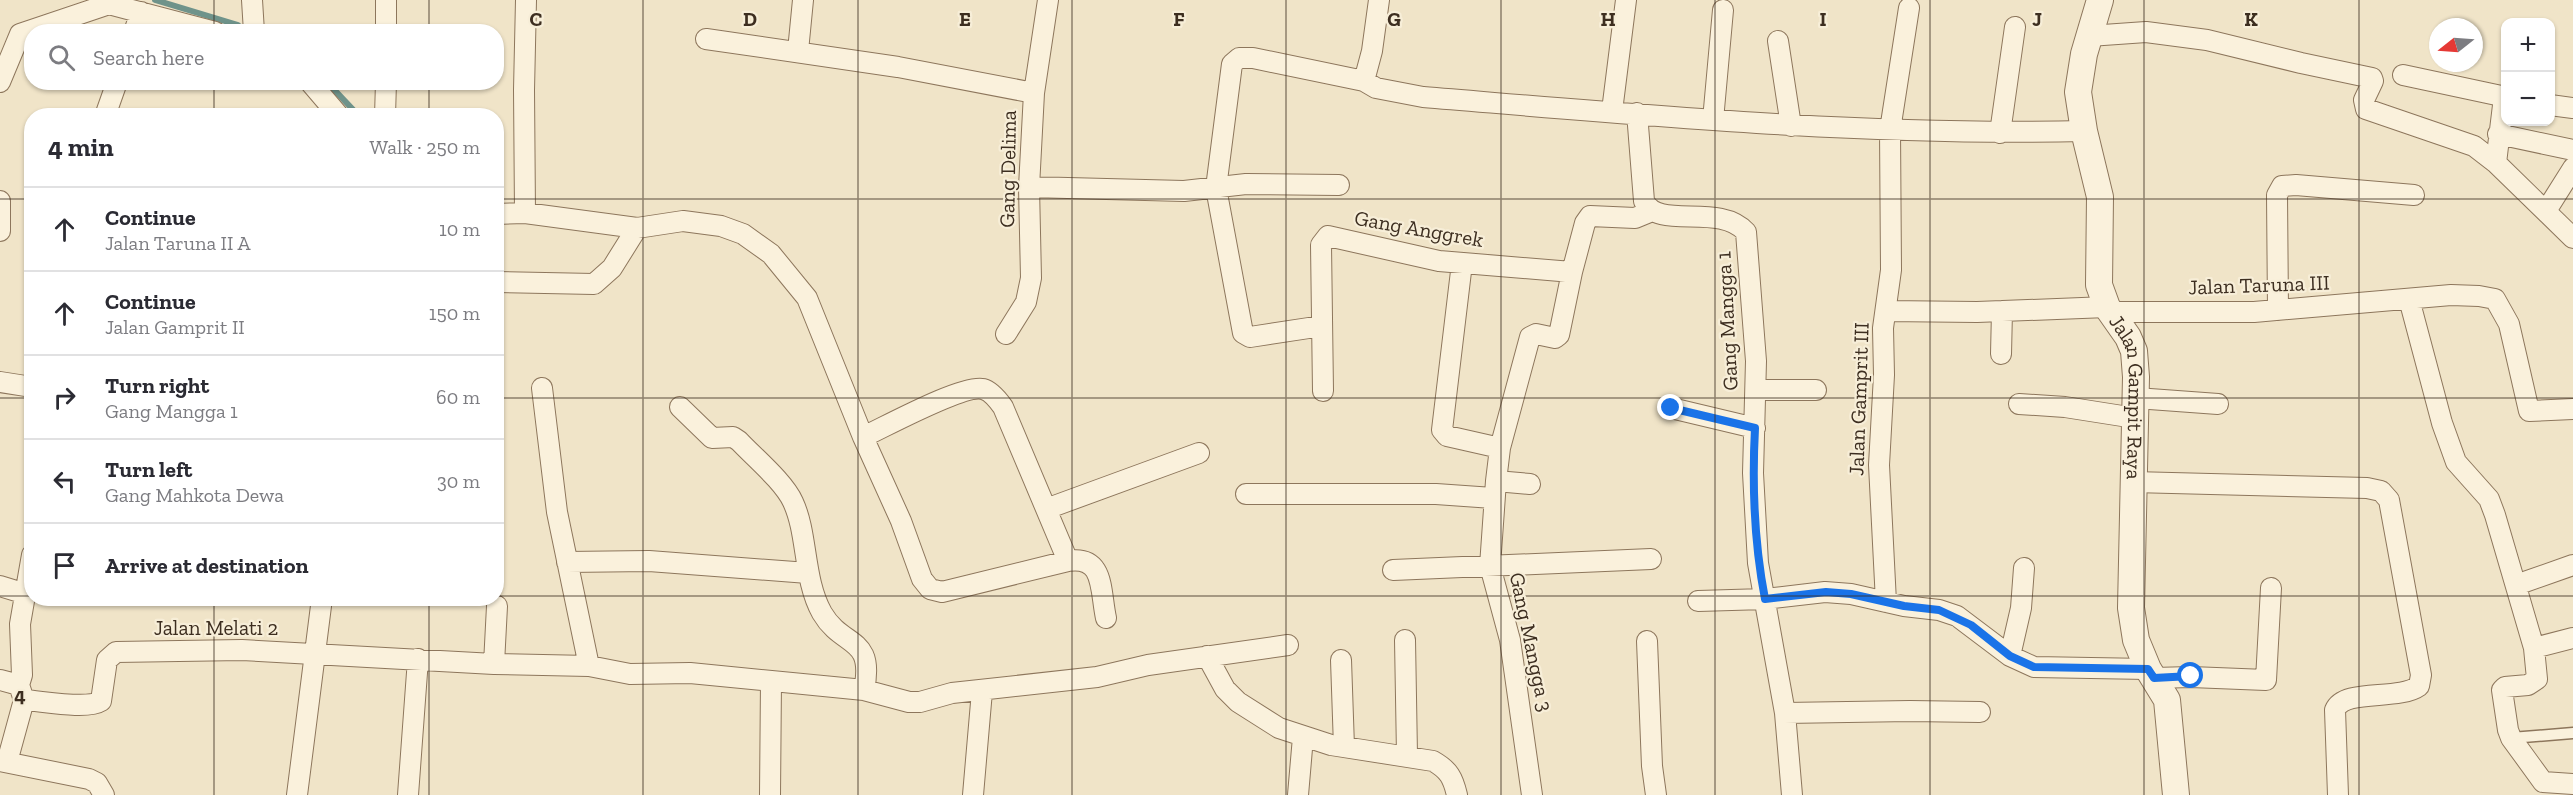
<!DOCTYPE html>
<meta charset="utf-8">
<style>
body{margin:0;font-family:"Zilla Slab",serif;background:#f2f2f3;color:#2b2b33}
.controls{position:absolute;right:18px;top:18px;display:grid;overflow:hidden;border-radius:12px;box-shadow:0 2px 4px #0004}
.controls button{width:54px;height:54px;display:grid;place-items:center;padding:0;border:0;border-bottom:2px solid #e1e1e2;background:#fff;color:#2b2b33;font:30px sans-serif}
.compass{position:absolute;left:2429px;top:18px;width:54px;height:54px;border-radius:50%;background:#fff;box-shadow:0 2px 4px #0004;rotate:253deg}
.stop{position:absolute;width:18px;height:18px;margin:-14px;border:4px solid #1a73e8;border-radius:50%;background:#fff}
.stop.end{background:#1a73e8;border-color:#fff;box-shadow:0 2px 6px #0008}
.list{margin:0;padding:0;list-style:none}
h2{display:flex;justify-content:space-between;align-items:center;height:78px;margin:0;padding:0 24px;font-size:26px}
h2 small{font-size:20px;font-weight:400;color:#7c7c81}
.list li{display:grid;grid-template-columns:39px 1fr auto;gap:18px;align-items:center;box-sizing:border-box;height:84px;padding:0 24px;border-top:2px solid #e1e1e2}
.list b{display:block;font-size:22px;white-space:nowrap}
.list p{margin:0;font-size:20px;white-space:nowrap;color:#7c7c81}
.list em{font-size:20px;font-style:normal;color:#7c7c81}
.icon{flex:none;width:33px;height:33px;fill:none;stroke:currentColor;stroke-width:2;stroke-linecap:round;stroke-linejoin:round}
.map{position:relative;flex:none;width:2573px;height:795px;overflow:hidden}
.search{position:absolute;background:#fff;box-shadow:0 2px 4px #0004;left:24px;top:24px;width:480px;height:66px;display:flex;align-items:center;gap:15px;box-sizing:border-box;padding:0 21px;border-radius:24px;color:#7c7c81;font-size:22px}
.panel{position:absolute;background:#fff;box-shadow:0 2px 4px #0004;left:24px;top:108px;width:480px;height:498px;border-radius:24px}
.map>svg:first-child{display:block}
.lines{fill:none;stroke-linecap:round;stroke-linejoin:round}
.stream{stroke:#6f938a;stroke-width:6}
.service-casing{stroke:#8d765c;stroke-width:13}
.minor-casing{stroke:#8d765c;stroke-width:22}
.tertiary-casing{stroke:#8d765c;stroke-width:28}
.service{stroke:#faf1dc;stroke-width:10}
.minor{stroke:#faf1dc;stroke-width:20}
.tertiary{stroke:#faf1dc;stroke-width:26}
.route{stroke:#1a73e8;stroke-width:8}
.grid{fill:none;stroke:#3d2e20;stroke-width:1.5;stroke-opacity:0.55}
.labels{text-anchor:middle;stroke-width:4.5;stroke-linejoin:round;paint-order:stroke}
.street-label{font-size:21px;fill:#3d2e20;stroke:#f7eed8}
.grid-label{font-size:20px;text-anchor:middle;font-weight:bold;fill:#3d2e20;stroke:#f7eed8;stroke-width:4.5;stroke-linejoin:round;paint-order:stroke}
</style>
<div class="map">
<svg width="2573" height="795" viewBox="0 0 2573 795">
<rect width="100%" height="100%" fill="#f0e4c8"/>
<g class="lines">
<path class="stream" d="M155,0l83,25
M327,82l32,34"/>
<defs>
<path id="service" d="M2511,738l62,-5"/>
<path id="minor" d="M252,0l2,32
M386,0v32
M1379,0l-7,51 -8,30 12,7 47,9c220,18 440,39 661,34
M109,4l106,28
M134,32l7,-20
M2089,36l57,-4 61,8 94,23 71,15 1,3 -9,19 2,9 108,37 22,17
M706,39l192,28 136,26
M1778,41l13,85
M798,51l5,-51
M2403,75l103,22
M0,82l20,-48 89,-30
M310,82l29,34
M2504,97l-8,66 77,75
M2550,105l23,3
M1612,111l14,-111
M1637,113l7,88c14,30 75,1 102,31l10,129 -3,112 5,90 27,150 7,82
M105,116l12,-34
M385,116l1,-34
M1713,120l10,-110
M2000,133l15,-106
M2498,134l75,16
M1029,187l155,4 62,-7 93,1
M0,201v30
M2546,211l27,-43
M525,213l-1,-123 2,-90
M496,214l29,-1 112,15 46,-7 38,5 22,8 28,20 36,44 56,139 38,84 21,58 8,10 12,3 126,-31 -65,-154c-5,-7 -12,-16 -20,-18 -20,-5 -98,38 -120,48
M1462,263l-20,167 5,6 53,12
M496,282l98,2 18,-16 25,-40
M2409,299l33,124 14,39 33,37 6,16 39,133 3,31 -9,6 -23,2 -3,3 6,40 3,8 32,44 30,2
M2278,310l-1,-115 5,-9 14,-1 118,10
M1886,311l91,1 130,-5
M2111,312h143l197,-17 28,1 16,3 14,25 20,87 44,-2
M1322,326l-72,11 -7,-4 -27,-145 16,-124 7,-6h14l111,23
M1006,334l20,-32 5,-24 -2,-91 5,-94 14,-93
M2001,354l1,-43
M0,382l32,5
M542,388l15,124 32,154
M1756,390h60
M1323,391l-2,-146 7,-9 111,25 133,11 13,-49 5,-7 45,2 17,-7
M2136,398l82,6
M2019,404l46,3 70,11
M680,407l32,31 21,-1 6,4c16,17 45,41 54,61 15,32 10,77 29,111 21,36 53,22 42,77
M1671,408l84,20
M1496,481l4,-33 30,-111 6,-3 19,4 4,-3 13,-63
M2133,482l234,6 14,3 8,9 32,175 -2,11c-21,15 -75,2 -84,24l3,85
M1530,484l-34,-3 -6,85 20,74 22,155
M1246,494h190l57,4
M1046,509l153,-56
M1068,561c37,-6 32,30 38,57
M567,562l82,-1 159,12
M1393,570l258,-11
M2516,585l57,-20
M0,586l26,8
M1698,601l67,-2 60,-7 26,2 53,12 35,4 18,6 53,40 24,11 114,2
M1886,602l-7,-137 5,-90 -1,-47 8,-58 -1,-140 19,-122
M1405,640l2,115
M1647,641l5,125 4,29
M2534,648l39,-10
M1207,656l18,33 13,13 41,26 52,17 102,16c16,9 20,17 24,34
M2010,656l11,-48 3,-40
M1341,660l3,87
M494,664l3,-58
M2154,678l37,-1 75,3 5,-92
M0,680l19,5
M24,700c18,1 63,10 77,1l6,-41 9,-8 126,-2 252,14 95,2 41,8 60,-1 174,17 45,12h11l32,-9 145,-16 51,-12 140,-20
M1785,713l125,-2 70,1
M0,761l89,18 8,4 7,12
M7,762l17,-62 -5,-15 3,-10 -2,-51 12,-69
M297,795l25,-197
M408,795l10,-136
M770,795l1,-114
M973,795l9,-104
M1298,795l5,-58"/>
<g id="tertiary">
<path id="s1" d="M2100,0l-16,54 -6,38 6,39 16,66 -1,88 8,22 21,30 6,14 2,26 -5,231 5,32 12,29 19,31 9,95"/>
</g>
</defs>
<use href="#service" class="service-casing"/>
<use href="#minor" class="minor-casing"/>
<use href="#tertiary" class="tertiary-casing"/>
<use href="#service" class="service"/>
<use href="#minor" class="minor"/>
<use href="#tertiary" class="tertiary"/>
</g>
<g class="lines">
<path class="route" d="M1671,408l84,20c-3,57 -1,114 10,171l61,-7 25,2 53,12 35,4 32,15 39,31 24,11 114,2 6,9 37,-2"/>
</g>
<path class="grid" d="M214,0v32M429,0v32M643,0v795M858,0v795M1072,0v795M1286,0v795M1501,0v795M1715,0v795M1930,0v795M2144,0v795M2359,0v795M214,82v34M429,82v34M0,199h32M496,199h2077M0,398h32M496,398h2077M0,596h32M496,596h2077M214,598v197M429,598v197"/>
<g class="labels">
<g class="street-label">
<text transform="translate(1008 169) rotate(-89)" y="7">Gang Delima</text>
<text transform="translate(1419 229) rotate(10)" y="7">Gang Anggrek</text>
<text transform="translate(2259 285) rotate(-2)" y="7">Jalan Taruna III</text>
<text transform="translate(1727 321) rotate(-93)" y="7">Gang Mangga 1</text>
<text transform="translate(1859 399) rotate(-88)" y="7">Jalan Gamprit III</text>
<text dy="7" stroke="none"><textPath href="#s1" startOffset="410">Jalan Gampit Raya</textPath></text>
<text x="216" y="635">Jalan Melati 2</text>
<text transform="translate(1531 642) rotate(78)" y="7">Gang Mangga 3</text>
</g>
</g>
<g class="grid-label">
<text x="536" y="26">C</text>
<text x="750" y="26">D</text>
<text x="965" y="26">E</text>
<text x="1179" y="26">F</text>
<text x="1394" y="26">G</text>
<text x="1608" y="26">H</text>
<text x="1823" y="26">I</text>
<text x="2037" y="26">J</text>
<text x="2251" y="26">K</text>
<text x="20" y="702">4</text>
</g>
</svg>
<div class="controls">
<button>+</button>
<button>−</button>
</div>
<svg class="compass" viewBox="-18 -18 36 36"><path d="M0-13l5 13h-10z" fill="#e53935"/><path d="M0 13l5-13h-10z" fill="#7c7c81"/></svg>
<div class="stop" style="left:2191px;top:676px"></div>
<div class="stop end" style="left:1671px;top:408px"></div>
<div class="search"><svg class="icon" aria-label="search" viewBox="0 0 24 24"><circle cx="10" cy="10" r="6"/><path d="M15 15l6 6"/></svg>Search here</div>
<section class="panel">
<h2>4 min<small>Walk · 250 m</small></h2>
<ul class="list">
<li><svg class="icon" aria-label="ahead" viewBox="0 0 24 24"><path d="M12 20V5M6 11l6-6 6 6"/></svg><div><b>Continue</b><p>Jalan Taruna II A</p></div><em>10 m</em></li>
<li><svg class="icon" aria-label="ahead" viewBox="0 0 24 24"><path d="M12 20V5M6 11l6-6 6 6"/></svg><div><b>Continue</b><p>Jalan Gamprit II</p></div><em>150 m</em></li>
<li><svg class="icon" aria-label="right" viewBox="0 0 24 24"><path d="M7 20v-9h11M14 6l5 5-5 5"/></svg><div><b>Turn right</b><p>Gang Mangga 1</p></div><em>60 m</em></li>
<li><svg class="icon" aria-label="left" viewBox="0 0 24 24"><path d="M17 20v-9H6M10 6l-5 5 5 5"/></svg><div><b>Turn left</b><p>Gang Mahkota Dewa</p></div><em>30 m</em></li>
<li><svg class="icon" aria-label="arrive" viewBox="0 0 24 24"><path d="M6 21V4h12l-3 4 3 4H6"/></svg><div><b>Arrive at destination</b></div></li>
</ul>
</section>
</div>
